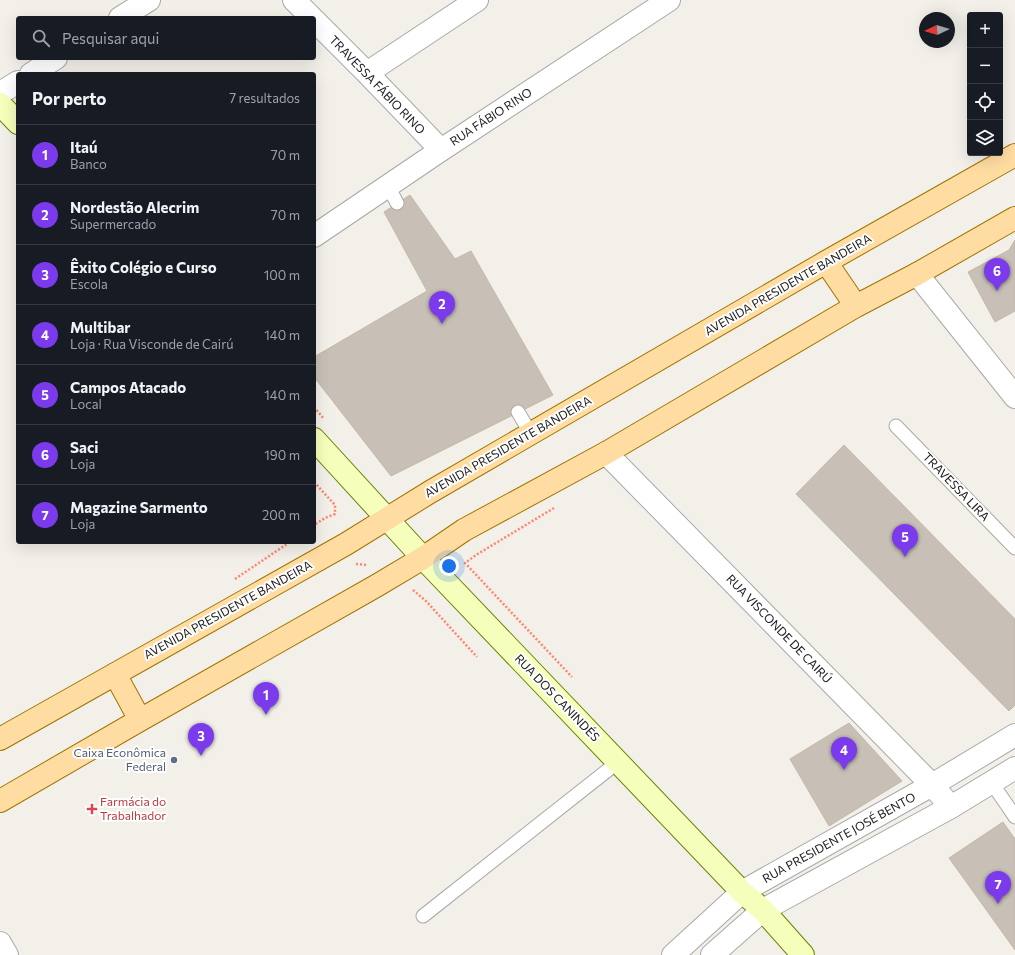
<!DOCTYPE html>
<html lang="pt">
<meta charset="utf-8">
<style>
body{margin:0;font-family:Commissioner,sans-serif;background:#20242c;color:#f1f3f6}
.controls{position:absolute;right:12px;top:12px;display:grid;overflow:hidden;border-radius:4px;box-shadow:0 4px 16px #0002}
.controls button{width:36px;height:36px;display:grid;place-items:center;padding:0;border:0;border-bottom:1px solid #363941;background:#171b24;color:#f1f3f6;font:20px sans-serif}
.compass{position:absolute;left:919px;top:12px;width:36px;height:36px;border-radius:50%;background:#171b24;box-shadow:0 4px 16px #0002;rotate:266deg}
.you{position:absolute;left:449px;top:566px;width:14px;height:14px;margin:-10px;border:3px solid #fff;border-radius:50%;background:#1a73e8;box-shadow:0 0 0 6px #1a73e833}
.badge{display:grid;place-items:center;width:26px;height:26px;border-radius:50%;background:#7c3aed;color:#fff;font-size:13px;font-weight:700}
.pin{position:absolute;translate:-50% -33px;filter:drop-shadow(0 1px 2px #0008)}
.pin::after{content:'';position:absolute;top:21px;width:14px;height:12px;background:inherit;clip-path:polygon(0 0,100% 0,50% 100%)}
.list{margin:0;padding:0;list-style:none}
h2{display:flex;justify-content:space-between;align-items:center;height:52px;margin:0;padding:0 16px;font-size:17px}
h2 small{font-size:13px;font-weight:400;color:#9ea1a6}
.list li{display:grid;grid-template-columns:26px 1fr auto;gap:12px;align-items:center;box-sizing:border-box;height:60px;padding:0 16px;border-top:1px solid #363941}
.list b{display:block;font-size:15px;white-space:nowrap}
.list p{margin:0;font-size:13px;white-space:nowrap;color:#9ea1a6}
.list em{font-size:13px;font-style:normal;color:#9ea1a6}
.icon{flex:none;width:22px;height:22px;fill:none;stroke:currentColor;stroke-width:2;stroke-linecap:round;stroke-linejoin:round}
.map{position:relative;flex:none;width:1015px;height:955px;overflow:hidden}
.search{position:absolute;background:#171b24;box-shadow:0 4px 16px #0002;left:16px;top:16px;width:300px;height:44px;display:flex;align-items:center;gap:10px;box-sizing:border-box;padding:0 14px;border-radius:4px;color:#9ea1a6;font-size:15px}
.panel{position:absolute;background:#171b24;box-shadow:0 4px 16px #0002;left:16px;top:72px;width:300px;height:472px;border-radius:4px}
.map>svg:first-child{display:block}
.building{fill:#c8c0b7;stroke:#c5b7a9}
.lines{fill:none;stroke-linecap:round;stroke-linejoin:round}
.service-casing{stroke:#a9a9a9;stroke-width:15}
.minor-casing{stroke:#a9a9a9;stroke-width:24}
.tertiary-casing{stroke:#a9a9a9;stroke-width:24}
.secondary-casing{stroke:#6c8200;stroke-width:24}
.primary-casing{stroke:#a07400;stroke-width:24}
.path{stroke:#ff856d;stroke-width:2.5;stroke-dasharray:2 2;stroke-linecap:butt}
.service{stroke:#fff;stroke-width:13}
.minor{stroke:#fff;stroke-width:22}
.tertiary{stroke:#fff;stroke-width:22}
.secondary{stroke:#f6febb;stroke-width:22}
.primary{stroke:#ffdca1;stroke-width:22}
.service-dot{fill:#5c6f8a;stroke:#fff;stroke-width:1.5}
.health-dot{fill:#e0444e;stroke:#fff;stroke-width:1.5}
.labels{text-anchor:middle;stroke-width:4;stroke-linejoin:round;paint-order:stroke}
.street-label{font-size:12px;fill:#222;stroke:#fff}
.service-label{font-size:12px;fill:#4e5e75;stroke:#fff;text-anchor:end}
.health-label{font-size:12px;fill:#be3a42;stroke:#fff;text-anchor:start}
</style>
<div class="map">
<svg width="1015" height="955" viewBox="0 0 1015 955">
<rect width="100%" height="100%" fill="#f2f0e8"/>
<path class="building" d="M410,195l45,64 16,-8 82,144 -162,81 -77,-99v-20l113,-66 -43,-79z
M1015,240v71l-20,11 -27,-50 41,-22z
M844,445l171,174v86l-6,6 -213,-217z
M849,723l53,58 -73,45 -39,-67z
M1003,822l12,17v111l-66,-92z"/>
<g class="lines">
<defs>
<path id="service" d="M388,186l9,17
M518,412l13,22
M896,426l119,122
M991,782l16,23 8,12
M423,916l195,-154"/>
<path id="minor" d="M294,0l18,18
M314,20l53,53 74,77
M367,73l110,-73
M314,236l127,-86 228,-150
M917,274l98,123
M606,453l326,332 19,22"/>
<path id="tertiary" d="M120,18l29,-18
M31,74l25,-16
M0,93l18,-11
M0,943l7,12
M673,955l69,-63 190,-107 83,-50
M712,955l51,-45 188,-103 64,-39"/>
<path id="secondary" d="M0,104l18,19
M314,439l109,119 319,334 21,18 40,45"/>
<path id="primary" d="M826,262l30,44
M115,674l25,46
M0,739l346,-195 84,-52 396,-230 189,-107
M0,801l140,-81 236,-134 47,-28 41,-28 142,-77 250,-147 61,-32 98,-56"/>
</defs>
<use href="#service" class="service-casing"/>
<use href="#minor" class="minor-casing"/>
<use href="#tertiary" class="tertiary-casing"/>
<use href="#secondary" class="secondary-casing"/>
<use href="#primary" class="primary-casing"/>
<path class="path" d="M314,407l10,12
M314,482l21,23v9l-10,4 -11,7
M554,508l-78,47 -11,8 107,114
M356,564l11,1
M235,579l55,-37
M413,590l13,11 51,56"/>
<use href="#service" class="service"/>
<use href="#minor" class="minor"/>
<use href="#tertiary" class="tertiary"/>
<use href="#secondary" class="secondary"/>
<use href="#primary" class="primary"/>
</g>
<circle class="service-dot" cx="174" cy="760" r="4"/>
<path class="health-dot" d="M90 803h4v4h4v4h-4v4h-4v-4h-4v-4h4z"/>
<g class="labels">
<g class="street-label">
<text transform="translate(377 85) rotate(46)" y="4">TRAVESSA FÁBIO RINO</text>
<text transform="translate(491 117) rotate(-33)" y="4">RUA FÁBIO RINO</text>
<text transform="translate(788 285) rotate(-30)" y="4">AVENIDA PRESIDENTE BANDEIRA</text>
<text transform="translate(508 447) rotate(-30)" y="4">AVENIDA PRESIDENTE BANDEIRA</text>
<text transform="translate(956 487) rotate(46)" y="4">TRAVESSA LIRA</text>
<text transform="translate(228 610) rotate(-29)" y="4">AVENIDA PRESIDENTE BANDEIRA</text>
<text transform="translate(779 629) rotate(46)" y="4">RUA VISCONDE DE CAIRÚ</text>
<text transform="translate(557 698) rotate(46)" y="4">RUA DOS CANINDÉS</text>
<text transform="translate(839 838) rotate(-29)" y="4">RUA PRESIDENTE JOSÉ BENTO</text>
</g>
<g class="service-label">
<text x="166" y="757">Caixa Econômica<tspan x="166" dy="14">Federal</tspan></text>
</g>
<g class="health-label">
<text x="100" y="806">Farmácia do<tspan x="100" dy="14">Trabalhador</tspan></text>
</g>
</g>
</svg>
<div class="controls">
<button>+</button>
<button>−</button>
<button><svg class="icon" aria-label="locate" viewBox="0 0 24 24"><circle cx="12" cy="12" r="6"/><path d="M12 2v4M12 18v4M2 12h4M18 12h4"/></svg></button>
<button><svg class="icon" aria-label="layers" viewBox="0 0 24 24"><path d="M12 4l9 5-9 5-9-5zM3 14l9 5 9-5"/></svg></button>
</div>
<svg class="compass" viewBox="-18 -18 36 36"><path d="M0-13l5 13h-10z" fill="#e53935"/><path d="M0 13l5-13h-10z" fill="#9ea1a6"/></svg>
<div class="you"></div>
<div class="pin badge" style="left:266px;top:715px">1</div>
<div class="pin badge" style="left:442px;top:324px">2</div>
<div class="pin badge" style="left:201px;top:756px">3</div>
<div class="pin badge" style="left:844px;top:770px">4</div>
<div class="pin badge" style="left:905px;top:557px">5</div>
<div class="pin badge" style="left:997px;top:291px">6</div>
<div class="pin badge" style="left:998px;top:904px">7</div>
<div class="search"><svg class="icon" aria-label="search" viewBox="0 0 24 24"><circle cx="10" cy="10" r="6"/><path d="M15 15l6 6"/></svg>Pesquisar aqui</div>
<section class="panel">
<h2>Por perto<small>7 resultados</small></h2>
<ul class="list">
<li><span class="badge">1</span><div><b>Itaú</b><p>Banco</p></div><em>70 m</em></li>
<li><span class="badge">2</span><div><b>Nordestão Alecrim</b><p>Supermercado</p></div><em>70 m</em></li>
<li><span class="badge">3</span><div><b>Êxito Colégio e Curso</b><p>Escola</p></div><em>100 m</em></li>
<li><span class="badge">4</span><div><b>Multibar</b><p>Loja · Rua Visconde de Cairú</p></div><em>140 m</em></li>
<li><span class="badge">5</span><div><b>Campos Atacado</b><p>Local</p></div><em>140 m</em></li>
<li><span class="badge">6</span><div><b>Saci</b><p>Loja</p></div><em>190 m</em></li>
<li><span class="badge">7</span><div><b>Magazine Sarmento</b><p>Loja</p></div><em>200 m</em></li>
</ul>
</section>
</div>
